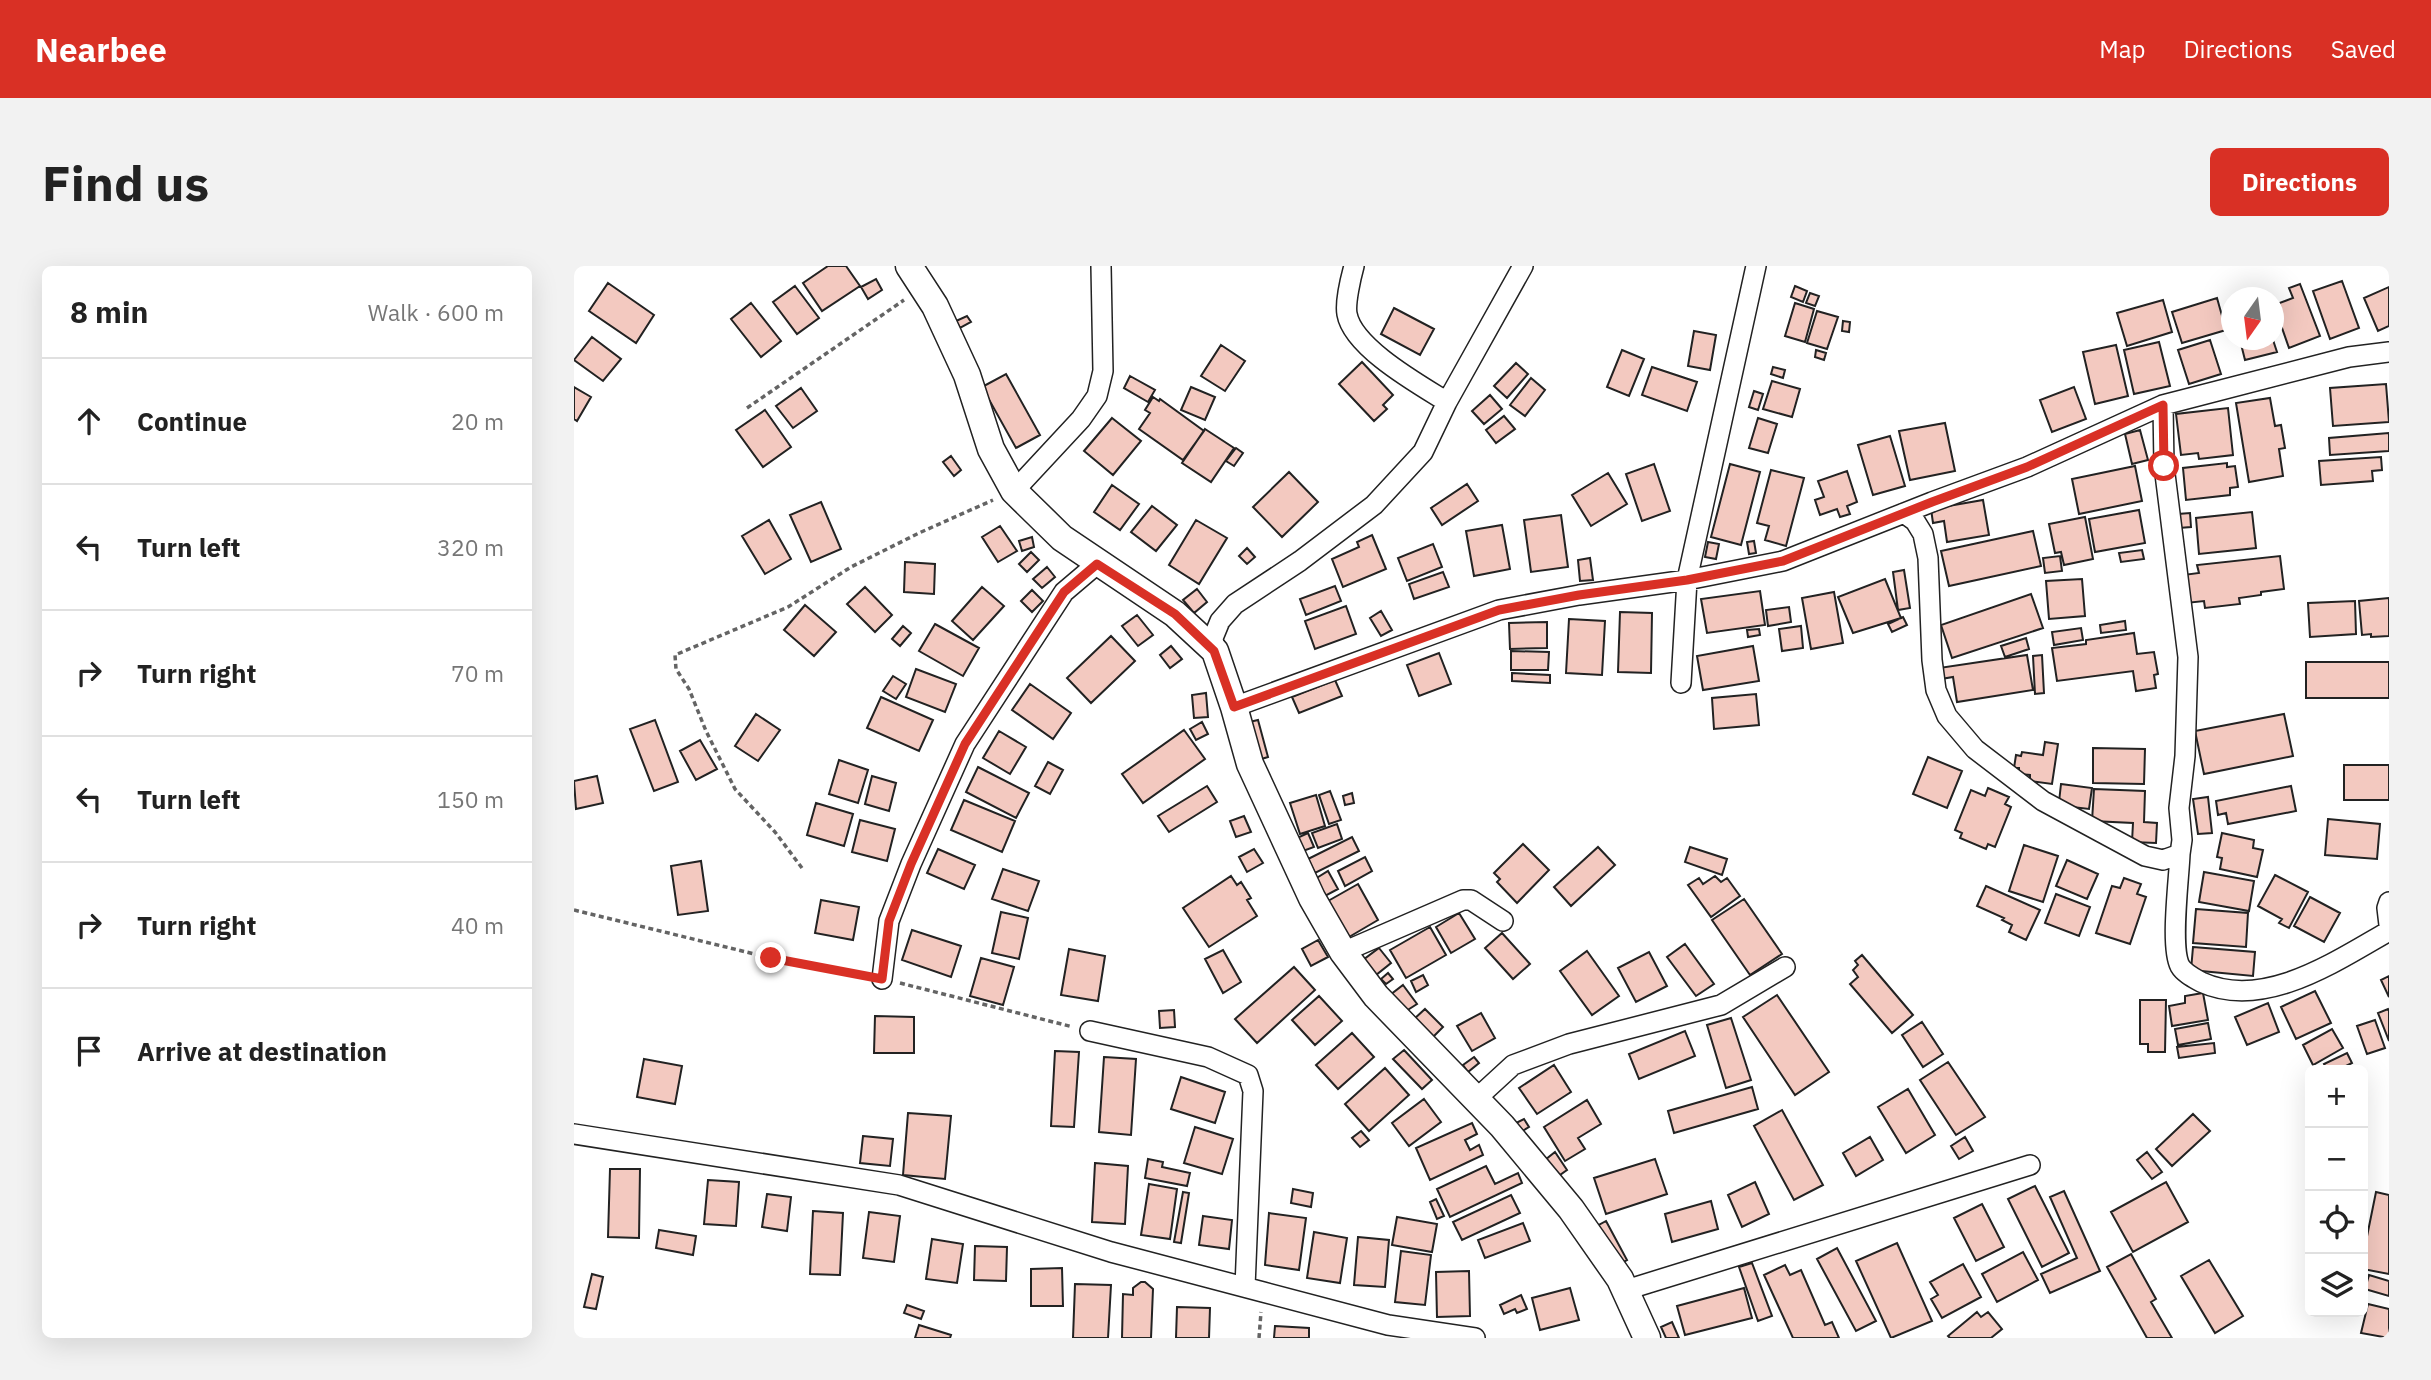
<!DOCTYPE html>
<meta charset="utf-8">
<style>
body{margin:0;font-family:"IBM Plex Sans",sans-serif;background:#f2f2f2;color:#222}
.controls{position:absolute;right:21px;bottom:21px;display:grid;overflow:hidden;border-radius:10px;box-shadow:0 7px 28px #0002}
.controls button{width:63px;height:63px;display:grid;place-items:center;padding:0;border:0;border-bottom:2px solid #e0e0e0;background:#fff;color:#222;font:35px sans-serif}
.compass{position:absolute;left:1647px;top:21px;width:63px;height:63px;border-radius:50%;background:#fff;box-shadow:0 7px 28px #0002;rotate:194deg}
.stop{position:absolute;width:21px;height:21px;margin:-16px;border:5px solid #d93025;border-radius:50%;background:#fff}
.stop.end{background:#d93025;border-color:#fff;box-shadow:0 2px 7px #0008}
.list{margin:0;padding:0;list-style:none}
h2{display:flex;justify-content:space-between;align-items:center;height:91px;margin:0;padding:0 28px;font-size:30px}
h2 small{font-size:23px;font-weight:400;color:#767676}
.list li{display:grid;grid-template-columns:46px 1fr auto;gap:21px;align-items:center;box-sizing:border-box;height:126px;padding:0 28px;border-top:2px solid #e0e0e0}
.list b{display:block;font-size:26px;white-space:nowrap}
.list em{font-size:23px;font-style:normal;color:#767676}
.icon{flex:none;width:38px;height:38px;fill:none;stroke:currentColor;stroke-width:2;stroke-linecap:round;stroke-linejoin:round}
.map{position:relative;flex:none;width:1815px;height:1072px;overflow:hidden;border-radius:10px}
header{display:flex;align-items:center;gap:42px;box-sizing:border-box;height:98px;padding:0 35px;background:#d93025;color:#fff}
header strong{font-size:33px}
nav{display:flex;gap:38px;margin-inline-start:auto;font-size:24px}
.intro{display:flex;align-items:center;justify-content:space-between;box-sizing:border-box;height:168px;padding:0 42px}
h1{margin:0;font-size:49px}
.button{padding:18px 32px;border-radius:10px;background:#d93025;color:#fff;font-size:24px;font-weight:700}
main{display:flex;gap:42px;padding:0 42px}
aside{flex:1;background:#fff;border-radius:10px;box-shadow:0 7px 28px #0002}
.map>svg:first-child{display:block}
.building{fill:#f3c9c0;stroke:#222;stroke-width:2}
.lines{fill:none;stroke-linecap:round;stroke-linejoin:round}
.street-casing{stroke:#222;stroke-width:22}
.secondary-casing{stroke:#222;stroke-width:29}
.path{stroke:#646464;stroke-width:3.5;stroke-dasharray:5 3.5;stroke-linecap:butt}
.street{stroke:#fff;stroke-width:19}
.secondary{stroke:#fff;stroke-width:26}
.route{stroke:#d93025;stroke-width:9}
</style>
<header>
<strong>Nearbee</strong>
<nav><a>Map</a><a>Directions</a><a>Saved</a></nav>
</header>
<div class="intro"><h1>Find us</h1><a class="button">Directions</a></div>
<main>
<aside>
<h2>8 min<small>Walk · 600 m</small></h2>
<ul class="list">
<li><svg class="icon" aria-label="ahead" viewBox="0 0 24 24"><path d="M12 20V5M6 11l6-6 6 6"/></svg><div><b>Continue</b></div><em>20 m</em></li>
<li><svg class="icon" aria-label="left" viewBox="0 0 24 24"><path d="M17 20v-9H6M10 6l-5 5 5 5"/></svg><div><b>Turn left</b></div><em>320 m</em></li>
<li><svg class="icon" aria-label="right" viewBox="0 0 24 24"><path d="M7 20v-9h11M14 6l5 5-5 5"/></svg><div><b>Turn right</b></div><em>70 m</em></li>
<li><svg class="icon" aria-label="left" viewBox="0 0 24 24"><path d="M17 20v-9H6M10 6l-5 5 5 5"/></svg><div><b>Turn left</b></div><em>150 m</em></li>
<li><svg class="icon" aria-label="right" viewBox="0 0 24 24"><path d="M7 20v-9h11M14 6l5 5-5 5"/></svg><div><b>Turn right</b></div><em>40 m</em></li>
<li><svg class="icon" aria-label="arrive" viewBox="0 0 24 24"><path d="M6 21V4h12l-3 4 3 4H6"/></svg><div><b>Arrive at destination</b></div></li>
</ul>
</aside>
<div class="map">
<svg width="1815" height="1072" viewBox="0 0 1815 1072">
<rect width="100%" height="100%" fill="#fff"/>
<path class="building" d="M254,0h18l14,20 -38,25 -19,-28z
M302,13l6,11 -14,9 -7,-12z
M1768,15l17,47 -29,11 -17,-48z
M34,17l46,32 -18,28 -47,-32z
M1726,18l20,52 -31,12 -15,-43 19,-7 -4,-10z
M221,20l24,32 -22,16 -24,-32z
M1221,20l12,5 -4,11 -12,-5z
M1815,21v39l-11,5 -14,-33z
M1236,27l9,3 -4,10 -9,-3z
M1643,32l9,32 -44,13 -10,-31z
M1589,34l9,32 -45,14 -10,-33z
M177,37l30,38 -20,16 -30,-38z
M1221,37l19,6 -9,33 -20,-6z
M820,42l40,21 -14,26 -39,-21z
M1243,45l21,6 -11,32 -20,-6z
M393,50l4,6 -11,6 -4,-7z
M1269,55l7,1 -1,10 -7,-1z
M1120,65l22,4 -6,35 -22,-4z
M18,71l29,22 -18,22 -29,-21z
M1636,74l11,34 -32,10 -11,-34z
M1666,74h33l4,12 -32,8z
M1585,76l11,44 -36,8 -10,-44z
M647,79l24,16 -20,30 -24,-15z
M1542,79l12,51 -33,8 -12,-52z
M1048,84l22,9 -15,37 -22,-9z
M1242,84l10,3 -2,7 -9,-3z
M788,96l31,33 -10,10 4,4 -13,12 -35,-37z
M942,97l12,11 -21,24 -13,-12z
M1078,101l45,15 -10,29 -45,-16z
M1199,101l12,3 -2,8 -12,-4z
M432,108l34,61 -24,13 -34,-61z
M556,110l25,14 -7,12 -24,-14z
M957,112l14,12 -20,26 -15,-11z
M1198,115l28,8 -8,28 -29,-8z
M1812,118l3,38 -56,4 -3,-38z
M0,121l17,10 -14,24 -3,-2z
M617,121l24,10 -10,23 -24,-10z
M1500,121l12,32 -34,13 -12,-32z
M227,122l16,23 -24,17 -17,-22z
M1180,125l9,3 -5,16 -9,-3z
M916,129l12,14 -18,15 -12,-13z
M579,131l6,4 1,-2 44,32 -21,29 -44,-31 11,-16 -5,-3z
M1696,132l5,28 6,-1 4,23 -6,1 4,27 -34,6 -13,-79z
M1654,142l5,47 -34,4 -1,-6 -17,2 -5,-41z
M191,144l26,37 -28,20 -27,-37z
M930,150l11,13 -19,14 -10,-13z
M538,152l29,23 -28,34 -29,-24z
M1184,152l19,6 -9,29 -19,-5z
M1371,157l10,48 -45,9 -11,-49z
M631,163l29,19 -23,34 -29,-19z
M1566,164l8,30 -16,4 -7,-30z
M1815,167v18l-59,4 -1,-17z
M1316,170l15,50 -32,9 -15,-50z
M662,182l7,5 -9,13 -8,-5z
M377,190l10,14 -7,6 -11,-14z
M1807,191l1,13 -10,1 1,10 -52,4 -2,-24z
M1653,197v4l8,-1 3,21 -8,1v7l-44,5 -3,-32z
M1080,198l16,47 -28,10 -16,-47z
M1156,198l30,8 -19,73 -30,-8z
M1561,200l7,35 -63,13 -7,-35z
M1197,204l33,8 -18,68 -21,-6 4,-14 -12,-3z
M1273,205l10,31 -10,4 3,8 -10,3 -3,-8 -17,6 -5,-15 9,-3 -6,-16z
M715,206l29,30 -36,35 -29,-30z
M1034,207l19,31 -36,22 -19,-31z
M893,218l11,17 -36,24 -11,-17z
M538,219l27,19 -19,26 -26,-18z
M1409,234l6,35 -42,7 -3,-21 -11,2 -2,-14z
M247,236l20,47 -30,13 -21,-47z
M578,240l25,19 -21,26 -25,-19z
M1565,244l6,33 -50,9 -6,-33z
M1678,246l4,36 -57,6 -3,-36z
M1616,247l1,14 -12,1 -1,-14z
M987,249l7,52 -37,5 -7,-52z
M1511,251l8,42 -29,6 -3,-13 -6,1 -6,-29z
M195,254l22,39 -26,15 -23,-38z
M622,254l31,18 -28,46 -30,-19z
M928,259l8,44 -36,7 -8,-45z
M426,260l17,25 -19,11 -16,-25z
M1459,265l8,35 -92,20 -8,-35z
M798,269l14,34 -43,18 -11,-28 27,-12 -2,-5z
M458,271l2,10 -12,4 -3,-10z
M1180,275l2,12 -7,1 -2,-12z
M1134,276l11,2 -3,15 -11,-2z
M859,278l9,23 -35,14 -9,-23z
M673,282l8,9 -8,7 -8,-8z
M1568,284l2,9 -23,3 -2,-9z
M457,286l8,8 -12,12 -8,-8z
M1486,290l2,15 -17,2 -2,-15z
M1706,290l4,33 -23,3v3l-22,3 1,6 -35,4 -1,-7 -18,2 -3,-28 16,-2 -2,-8z
M1016,292l3,22 -13,1 -2,-21z
M331,296l30,2 -1,30 -30,-2z
M473,301l8,10 -13,11 -9,-9z
M1330,304l6,38 -12,2 -5,-38z
M869,306l6,15 -35,12 -5,-15z
M1311,313l16,39 -48,15 -15,-36z
M1508,313l3,37 -36,3 -3,-38z
M761,320l6,15 -35,14 -6,-16z
M291,321l27,28 -17,17 -28,-28z
M408,321l22,19 -31,34 -21,-19z
M623,323l10,13 -13,11 -11,-13z
M458,324l11,11 -11,11 -11,-11z
M1186,325l5,34 -58,8 -6,-34z
M1260,326l9,51 -32,6 -9,-51z
M1457,328l12,34 -91,30 -11,-33z
M1815,332v38l-18,1v-3l-9,1 -3,-34z
M1781,335l1,33 -46,3 -2,-34z
M231,339l31,27 -22,24 -30,-26z
M772,340l10,28 -41,15 -10,-28z
M1215,341l2,15 -23,4 -2,-16z
M807,345l11,19 -11,6 -11,-18z
M1046,346l32,1 -1,60 -33,-1z
M563,349l16,20 -15,11 -16,-20z
M1329,351l4,8 -15,7 -4,-8z
M995,353l36,2 -3,54 -36,-2z
M1551,355l1,9 -25,3 -1,-8z
M973,356v26l-37,1 -1,-26z
M361,358l44,24 -16,28 -44,-25z
M329,360l8,7 -11,13 -8,-7z
M1227,360l2,22 -21,3 -3,-22z
M1507,362l2,12 -29,5 -2,-13z
M1185,363l1,6 -12,2 -1,-7z
M1560,367l3,21 17,-2 4,22 -4,1 2,13 -20,3 -3,-20 -76,10 -5,-33 34,-4v-4z
M537,370l24,25 -44,42 -24,-25z
M1452,372l3,11 -24,8 -4,-11z
M597,380l11,13 -12,9 -10,-13z
M1179,380l6,35 -56,9 -6,-34z
M937,385l38,1 -1,18h-37z
M865,387l12,31 -32,12 -12,-31z
M1453,389l6,35 -76,12 -4,-25 -12,2 -2,-11z
M1468,389l2,38 -9,1 -2,-38z
M1732,396h83v36h-83z
M342,403l40,15 -11,28 -39,-15z
M938,407l38,2v8l-38,-2z
M319,410l13,8 -10,15 -13,-8z
M761,414l7,16 -43,17 -7,-16z
M456,418l41,29 -18,26 -41,-29z
M632,427l2,24 -14,1 -2,-23z
M1182,428l3,31 -45,4 -2,-31z
M307,431l52,23 -14,31 -52,-23z
M182,448l24,16 -22,31 -23,-15z
M1710,448l9,42 -89,18 -9,-43z
M81,454l23,62 -24,9 -24,-62z
M684,454l10,37 -13,4 -10,-38z
M628,456l6,12 -12,6 -6,-11z
M610,464l21,29 -62,44 -21,-29z
M425,465l27,16 -16,27 -27,-16z
M126,474l17,29 -21,11 -16,-29z
M1471,476l13,2 -6,40 -22,-3v-6l-11,-1v-6h-5l2,-13 5,1 1,-4 21,3z
M1519,482l52,1 -1,35 -51,-1z
M1354,491l34,14 -15,37 -34,-14z
M265,494l29,10 -10,33 -29,-9z
M474,496l15,8 -13,24 -15,-8z
M1770,499h45v35h-45z
M404,501l51,26 -13,25 -50,-26z
M23,510l6,27 -27,6 -2,-28z
M298,510l24,7 -7,28 -24,-7z
M1487,518l31,4 -3,21 -25,-3 -5,-4z
M633,520l10,16 -48,30 -11,-16z
M1717,520l5,25 -68,13 -2,-11 -8,2 -2,-14z
M1414,522l21,9 -4,7 6,3 -16,40 -7,-3 -2,5 -26,-11 2,-5 -7,-3 16,-40 14,6z
M1520,523l51,2 -1,31 13,1 -1,20 -24,-1 1,-19 -41,-2z
M756,525l11,29 -12,4 -10,-29z
M778,527l2,10 -9,2 -2,-9z
M742,529l9,31 -25,8 -10,-31z
M1634,531l4,36 -14,1 -5,-35z
M390,534l51,21 -13,31 -51,-22z
M242,537l37,11 -9,32 -37,-11z
M670,550l7,16 -15,5 -6,-16z
M1754,553l52,5 -3,35 -52,-4z
M286,554l35,9 -8,32 -35,-9z
M763,558l5,15 -24,9 -6,-15z
M734,567l6,14 -11,4 -6,-13z
M1648,567l32,7 -1,8 10,2 -6,27 -37,-8 2,-11 -5,-1z
M778,571l7,14 -44,22 -7,-14z
M949,578l26,26 -32,33 -20,-21 3,-3 -6,-6z
M1450,579l34,11 -15,46 -34,-11z
M1024,581l17,18 -44,41 -17,-19z
M1116,581l37,12 -5,16 -37,-13z
M364,583l37,16 -11,24 -37,-16z
M680,583l9,14 -16,9 -8,-15z
M791,591l7,14 -27,15 -7,-15z
M1493,594l31,14 -11,25 -31,-13z
M127,595l7,50 -30,4 -7,-49z
M429,603l36,12 -11,30 -36,-12z
M754,605l10,18 -13,7 -10,-17z
M1630,606l50,9 -5,30 -50,-9z
M1701,609l33,17 -19,36 -10,-5 3,-4 -24,-13z
M657,610l6,9 4,-3 10,16 -4,2 10,16 -48,31 -26,-39z
M1141,610l6,6 6,-4 13,18 -29,21 -23,-32 11,-7 4,6z
M1550,612l17,6 -4,10 9,3 -16,47 -34,-11 16,-47 8,2z
M784,618l20,36 -29,17 -21,-36z
M1412,620l54,24 -14,30 -17,-8 3,-7 -10,-5 2,-2 -27,-12z
M1482,628l34,13 -11,29 -34,-13z
M1736,631l30,16 -16,29 -30,-16z
M1170,633l38,55 -32,21 -38,-55z
M247,634l38,7 -6,33 -38,-7z
M1622,643l52,4 -2,34 -53,-4z
M427,646l27,6 -9,41 -27,-6z
M885,647l16,26 -24,14 -15,-26z
M856,661l16,28 -40,23 -16,-28z
M338,664l49,16 -10,31 -49,-17z
M928,667l28,31 -17,15 -28,-31z
M744,674l10,17 -17,9 -9,-17z
M1111,678l29,40 -18,12 -29,-39z
M1619,681l62,5 -2,24 -62,-6z
M805,682l12,15 -15,12 -13,-15z
M495,683l36,7 -7,45 -37,-6z
M649,684l18,32 -18,11 -18,-34z
M1013,685l32,45 -27,19 -32,-44z
M1075,686l18,34 -31,16 -18,-34z
M1288,689l51,60 -21,18 -42,-49 8,-7 -5,-7 5,-5 -3,-4z
M407,692l33,9 -11,38 -33,-9z
M720,701l21,23 -58,53 -22,-24z
M814,707l5,6 -7,5 -5,-5z
M849,709l5,10 -12,7 -5,-11z
M1815,710v21l-8,-17z
M829,719l14,19 -14,9 -13,-18z
M1741,725l16,32 -35,16 -15,-32z
M1629,727l5,27 -36,6 -3,-20 16,-3v-7z
M1203,729l52,77 -34,23 -52,-78z
M745,730l23,25 -27,24 -23,-25z
M1566,734h26l-1,52h-17v-8h-8z
M1694,737l11,29 -32,13 -12,-28z
M851,743l18,18 -12,12 -18,-19z
M1814,743l1,2v30l-11,-28z
M600,744l1,17 -15,1 -1,-17z
M907,747l14,25 -23,13 -15,-25z
M301,750l39,1v36h-40z
M1157,752l20,62 -25,8 -19,-63z
M1801,754l10,28 -18,6 -10,-28z
M1348,756l21,32 -20,13 -21,-32z
M1634,757l3,16 -33,6 -3,-16z
M1758,763l11,19 -30,17 -10,-20z
M1111,765l10,25 -56,23 -10,-25z
M778,767l22,24 -36,32 -22,-24z
M1640,777l1,10 -36,5 -2,-11z
M830,784l28,30 -10,9 -29,-30z
M481,785l24,1 -5,75 -23,-1z
M1773,787l5,10 -14,7h-11l-3,-6z
M530,791l32,2 -5,76 -32,-3z
M900,791l5,6 -11,9 -5,-7z
M70,793l38,7 -7,38 -38,-7z
M1374,796l37,55 -29,18 -36,-55z
M980,799l17,27 -34,22 -18,-26z
M811,802l24,27 -40,36 -24,-27z
M607,811l44,15 -10,31 -44,-14z
M1178,821l6,22 -84,24 -6,-22z
M1334,823l27,46 -29,18 -28,-46z
M850,833l17,23 -32,24 -17,-23z
M1013,834l14,24 -23,14 7,11 -20,12 -21,-34z
M1208,844l41,75 -29,15 -40,-74z
M334,847l43,3 -6,63 -42,-4z
M1619,848l17,17 -38,35 -16,-17z
M950,853l5,8 -10,6 -5,-9z
M898,857l5,11 -12,6 5,10 9,-5 4,10 -53,25 -14,-32z
M621,861l38,12 -11,35 -38,-11z
M787,865l8,9 -9,7 -8,-9z
M289,870l30,3 -3,27 -30,-3z
M1296,871l13,23 -27,16 -13,-23z
M1391,871l8,14 -14,8 -8,-13z
M981,886l12,18 -10,7 -12,-17z
M1573,886l15,20 -10,7 -15,-19z
M574,893l15,3 -1,5 28,6 -3,13 -42,-8z
M1081,893l12,35 -61,20 -12,-36z
M521,897l33,3 -3,58 -33,-2z
M912,900l9,18 23,-11 4,10 -72,34 -13,-28z
M36,903h30l-1,69 -31,-1z
M134,914l31,2 -3,44 -32,-2z
M1181,916l14,32 -27,13 -14,-32z
M1592,916l22,40 -55,30 -22,-40z
M575,918l28,5 -7,50 -29,-4z
M1461,920l34,67 -27,14 -34,-68z
M719,923l20,4 -2,14 -20,-4z
M1490,925l36,80 -50,22 -9,-19 36,-16 -27,-61z
M609,926l6,1 -8,50 -7,-1z
M1802,926l13,3v79l-26,-5v-13z
M193,928l24,3 -4,34 -25,-4z
M937,929l9,18 -58,27 -9,-18z
M862,933l8,17 -7,3 -7,-17z
M1137,935l7,28 -46,13 -7,-28z
M1408,938l22,43 -28,14 -22,-43z
M239,945l30,2 -3,62 -30,-1z
M295,946l31,4 -6,46 -31,-4z
M695,947l37,5 -7,52 -34,-5z
M629,950l29,4 -3,29 -30,-4z
M823,951l40,7 -5,28 -40,-7z
M1032,955l21,39 -9,5 -21,-39z
M949,957l7,18 -45,17 -7,-18z
M85,964l37,6 -3,19 -37,-7z
M740,966l33,6 -7,45 -33,-5z
M784,971l31,3 -4,47 -31,-2z
M358,973l31,5 -6,39 -31,-4z
M1323,977l35,78 -41,17 -35,-77z
M401,980l32,1 -1,34 -32,-1z
M1263,982l39,73 -20,10 -39,-72z
M827,985l30,4 -6,50 -30,-3z
M1449,986l15,28 -41,22 -15,-28z
M1557,988l25,45 -5,3 21,36h-25l-40,-71z
M1635,994l34,56 -28,17 -34,-57z
M1178,997l20,53 -14,5 -19,-54z
M1389,998l18,33 -39,21 -11,-19 7,-4 -8,-13z
M1211,999l5,10 11,-5 24,55 7,-3 7,16h-46l-29,-63z
M488,1002l1,38h-32v-37z
M895,1005l1,45 -33,1 -1,-45z
M18,1008l11,3 -7,32 -12,-2z
M1795,1009l20,6v15l-24,-7z
M567,1016h4l8,7 -2,49h-29l1,-44 10,1v-7z
M501,1018l36,1 -3,53h-35z
M996,1022l9,32 -39,10 -8,-32z
M1170,1022l8,30 -67,17 -8,-29z
M947,1029l6,14 -10,4 -2,-4 -11,5 -4,-9z
M1794,1038l21,5v29l-28,-5z
M333,1039l17,6 -3,8 -17,-6z
M603,1041l33,1 -1,30h-33z
M1403,1046l4,5 7,-5 14,17 -11,9h-41l-2,-2z
M1098,1056l7,16h-13l-5,-11z
M345,1059l32,10 -1,3h-35z
M701,1060l34,2v10h-35z"/>
<g class="lines">
<defs>
<path id="street" d="M780,0c-3,11 -9,37 -7,48 6,34 73,71 100,88
M440,225l67,-72 16,-23 6,-25 -2,-105
M1330,247l11,8 8,13 5,24 4,102 4,30 11,26 28,33 68,52 102,55 18,4 17,-6 2,-14 -3,-32 6,-52 3,-99 -24,-191 -1,-61
M641,385l-2,-13 7,-17 15,-17 65,-43 74,-56 49,-53 24,-50 76,-136
M1107,417l6,-103 69,-314
M660,441l265,-97 80,-15 108,-15 96,-19 149,-59 95,-35 136,-62 186,-48 40,-5
M1606,588c-1,25 -10,93 0,112 4,7 14,12 21,16 63,29 135,-21 188,-51
M1815,636l-2,6 2,17
M769,686l120,-52h8l32,21
M308,713l7,-58 22,-57 54,-120 99,-152 33,-28
M516,765l118,26 40,18 5,16 -8,196
M902,833l37,-34 56,-21 152,-39 64,-38
M0,868l325,51 212,67 152,40 125,33 87,13
M1052,1024l404,-125"/>
<path id="secondary" d="M335,0l26,40 32,69 24,74 23,42 48,47 113,76 40,37 19,56 16,57 62,134 31,54 33,44 126,130 69,83 49,70 27,59"/>
</defs>
<use href="#street" class="street-casing"/>
<use href="#secondary" class="secondary-casing"/>
<path class="path" d="M173,142l157,-108
M228,602l-27,-36 -40,-43 -29,-58 -17,-42 -13,-20 -1,-14 113,-48 63,-40 68,-34 74,-33
M0,644l197,48 91,18
M326,717l173,44
M685,1072l2,-26"/>
<use href="#street" class="street"/>
<use href="#secondary" class="secondary"/>
</g>
<g class="lines">
<path class="route" d="M197,692l111,21 7,-58 22,-57 54,-120 99,-152 33,-28 78,50 39,37 20,56 265,-97 80,-15 108,-15 96,-19 149,-59 95,-35 136,-62 1,61"/>
</g>
</svg>
<div class="controls">
<button>+</button>
<button>−</button>
<button><svg class="icon" aria-label="locate" viewBox="0 0 24 24"><circle cx="12" cy="12" r="6"/><path d="M12 2v4M12 18v4M2 12h4M18 12h4"/></svg></button>
<button><svg class="icon" aria-label="layers" viewBox="0 0 24 24"><path d="M12 4l9 5-9 5-9-5zM3 14l9 5 9-5"/></svg></button>
</div>
<svg class="compass" viewBox="-18 -18 36 36"><path d="M0-13l5 13h-10z" fill="#e53935"/><path d="M0 13l5-13h-10z" fill="#767676"/></svg>
<div class="stop" style="left:1590px;top:200px"></div>
<div class="stop end" style="left:197px;top:692px"></div>
</div>
</main>
